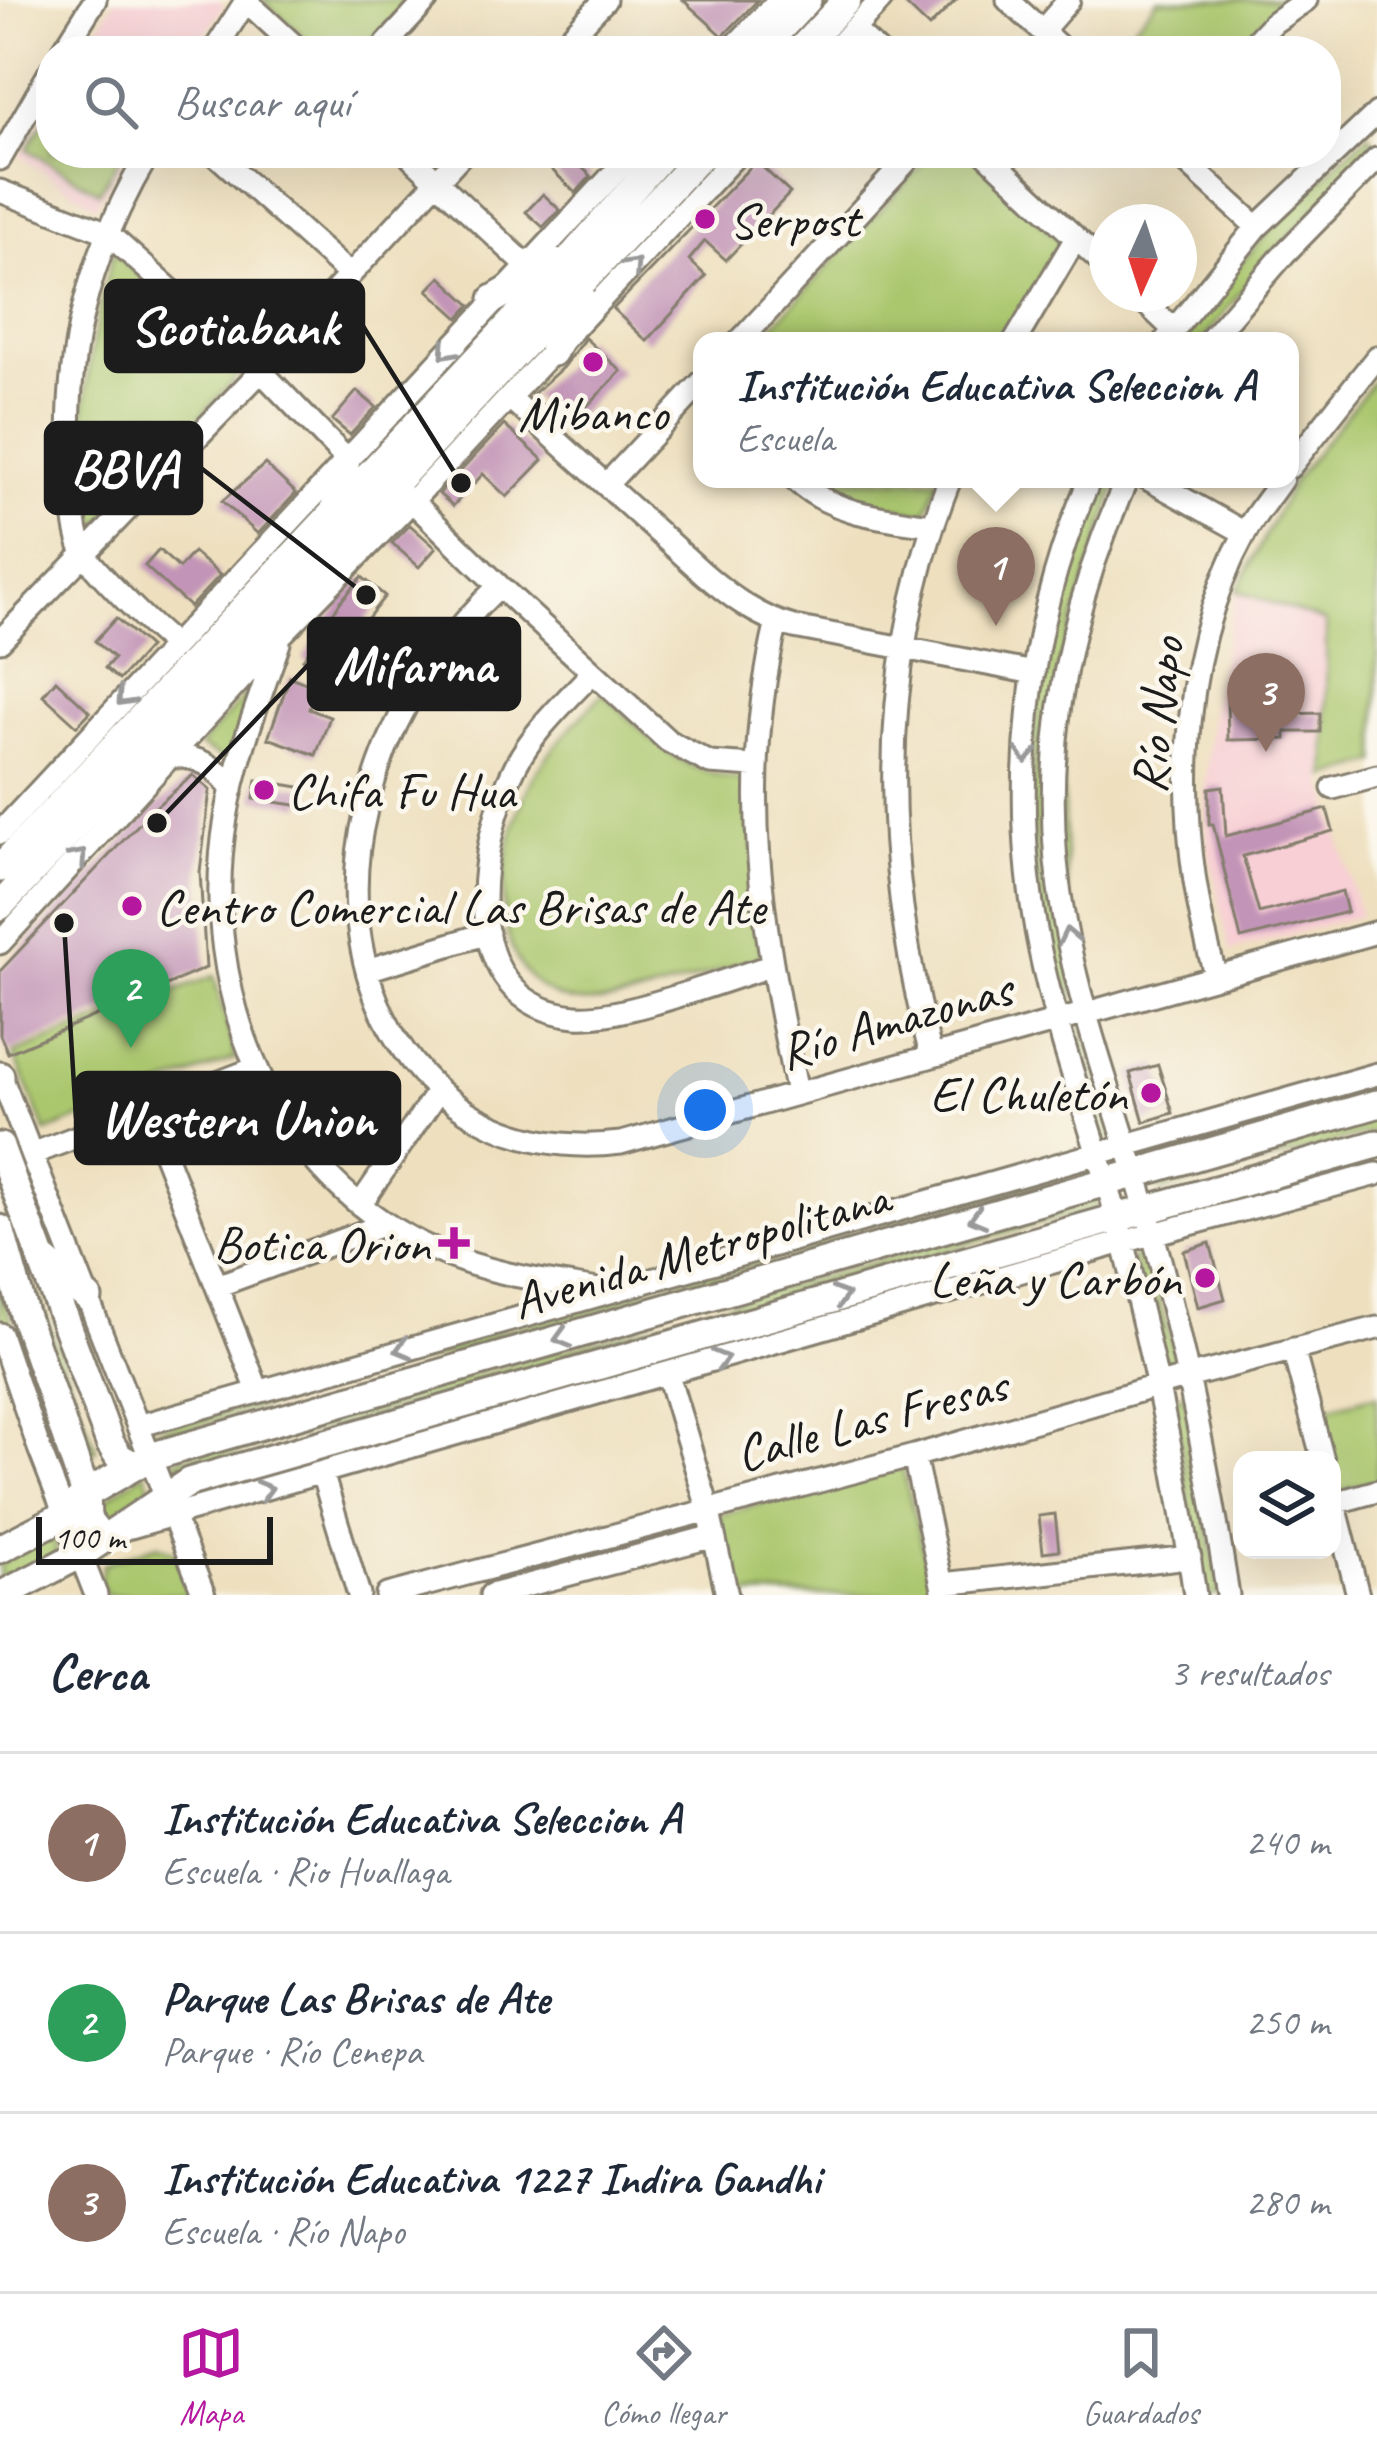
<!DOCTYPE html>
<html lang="es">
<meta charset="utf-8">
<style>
body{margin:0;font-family:Caveat,sans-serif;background:#f6f6f7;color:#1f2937}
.controls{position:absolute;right:36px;bottom:36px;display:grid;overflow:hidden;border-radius:24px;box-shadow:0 12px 48px #0002}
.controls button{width:108px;height:108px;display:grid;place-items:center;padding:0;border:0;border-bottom:3px solid #e0e1e3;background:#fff;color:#1f2937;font:60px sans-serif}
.compass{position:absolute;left:1089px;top:204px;width:108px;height:108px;border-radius:50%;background:#fff;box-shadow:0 12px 48px #0002;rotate:183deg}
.scale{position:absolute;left:36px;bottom:30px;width:237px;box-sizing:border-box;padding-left:12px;border:6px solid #1c1c1c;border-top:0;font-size:33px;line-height:42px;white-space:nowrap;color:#1c1c1c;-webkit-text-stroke:9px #fbf7ec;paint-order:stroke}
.you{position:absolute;left:705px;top:1110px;width:42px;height:42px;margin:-30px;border:9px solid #fff;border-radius:50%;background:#1a73e8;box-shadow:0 0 0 18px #1a73e833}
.badge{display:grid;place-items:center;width:78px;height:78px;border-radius:50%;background:#b5179e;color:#fff;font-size:39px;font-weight:700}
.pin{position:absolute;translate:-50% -99px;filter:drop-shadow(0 3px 6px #0008)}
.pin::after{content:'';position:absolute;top:63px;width:42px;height:36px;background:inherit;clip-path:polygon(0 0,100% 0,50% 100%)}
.popup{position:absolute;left:693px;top:332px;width:606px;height:156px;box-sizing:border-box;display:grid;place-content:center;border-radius:24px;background:#fff;filter:drop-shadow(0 3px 9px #0005);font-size:39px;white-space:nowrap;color:#747a83}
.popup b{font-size:45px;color:#1f2937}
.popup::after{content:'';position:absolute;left:50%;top:100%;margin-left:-24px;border:24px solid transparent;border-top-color:#fff}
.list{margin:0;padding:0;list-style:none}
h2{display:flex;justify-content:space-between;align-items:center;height:156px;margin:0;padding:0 48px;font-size:51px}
h2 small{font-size:39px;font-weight:400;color:#747a83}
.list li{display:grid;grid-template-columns:78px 1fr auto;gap:36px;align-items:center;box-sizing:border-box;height:180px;padding:0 48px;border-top:3px solid #e0e1e3}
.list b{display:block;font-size:45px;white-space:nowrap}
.list p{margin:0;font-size:39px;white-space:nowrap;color:#747a83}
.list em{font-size:39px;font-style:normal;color:#747a83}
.icon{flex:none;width:66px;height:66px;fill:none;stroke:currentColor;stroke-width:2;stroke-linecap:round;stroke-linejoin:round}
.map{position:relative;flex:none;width:1377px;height:1595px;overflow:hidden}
.search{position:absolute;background:#fff;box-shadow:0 12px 48px #0002;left:36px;right:36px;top:36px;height:132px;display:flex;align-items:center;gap:30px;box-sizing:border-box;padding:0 42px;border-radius:48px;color:#747a83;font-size:45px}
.sheet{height:696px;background:#fff}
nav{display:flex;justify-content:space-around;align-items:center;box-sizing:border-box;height:168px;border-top:3px solid #e0e1e3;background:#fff;font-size:33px;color:#747a83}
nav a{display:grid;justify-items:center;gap:6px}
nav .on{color:#b5179e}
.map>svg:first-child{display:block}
.built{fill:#f7cfd4}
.green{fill:#abc76e;stroke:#647245;stroke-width:3}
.building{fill:#c294b7}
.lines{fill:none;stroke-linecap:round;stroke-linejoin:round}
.minor-casing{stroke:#857e6e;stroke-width:27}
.major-casing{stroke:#857e6e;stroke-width:33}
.minor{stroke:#fff;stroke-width:21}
.major{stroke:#fff;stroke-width:27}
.oneway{stroke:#999}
.poi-dot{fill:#b5179e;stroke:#fbf7ec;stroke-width:4.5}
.labels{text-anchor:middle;stroke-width:9;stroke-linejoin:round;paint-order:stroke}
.poi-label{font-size:51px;fill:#1c1c1c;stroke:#fbf7ec;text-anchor:start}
.street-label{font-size:51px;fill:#1c1c1c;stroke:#fbf7ec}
.leader{fill:none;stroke:#1c1c1c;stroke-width:4.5}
.callout-dot{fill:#1c1c1c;stroke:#fbf7ec;stroke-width:4.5}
.callout{fill:#1c1c1c;stroke:#1c1c1c;stroke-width:4.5}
.callout-label{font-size:54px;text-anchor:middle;font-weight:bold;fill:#fff}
</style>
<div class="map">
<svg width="1377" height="1595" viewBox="0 0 1377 1595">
<rect width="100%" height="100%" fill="#fbf7ec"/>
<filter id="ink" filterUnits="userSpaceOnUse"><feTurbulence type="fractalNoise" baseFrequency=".00833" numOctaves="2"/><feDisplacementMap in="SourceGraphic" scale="24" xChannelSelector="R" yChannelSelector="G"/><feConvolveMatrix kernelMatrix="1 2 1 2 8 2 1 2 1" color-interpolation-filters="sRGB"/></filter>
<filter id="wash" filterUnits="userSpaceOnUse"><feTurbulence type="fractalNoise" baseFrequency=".004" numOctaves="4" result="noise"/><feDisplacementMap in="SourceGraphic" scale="48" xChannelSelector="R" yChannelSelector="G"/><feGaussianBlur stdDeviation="2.7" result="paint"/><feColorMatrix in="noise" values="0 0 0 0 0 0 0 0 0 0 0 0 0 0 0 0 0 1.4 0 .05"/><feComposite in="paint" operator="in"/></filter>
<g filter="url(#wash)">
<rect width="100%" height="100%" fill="#eee0bf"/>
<path class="built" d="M115,0h103l6,5 -29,46h-112z
M51,103v50h78l-34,53 -76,-50z
M1237,591l89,31 -2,158 36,136 -130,35 -23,-109 -2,-46 7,-94z"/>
<path class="green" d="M262,0h147l-46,51h-43z
M1158,0h127l-53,51h-121z
M51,109v44h72l-24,39 -72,-43z
M1369,134l5,9 -1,6 -108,112 -63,80h-26c62,-79 119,-140 193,-207z
M933,153h36l92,89 -57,99h-245z
M113,252l131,117 -148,159c-24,-95 -7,-184 17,-276z
M1377,376v386l-50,15 -1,-155 -89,-31 56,-110z
M817,479h122l-14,35 -94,-22z
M1098,479h20l-61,193 16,330 -7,4 -5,-1c-38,-142 -39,-299 5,-439 9,-29 22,-58 32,-87z
M258,681l-30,81 -28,-16z
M603,693c52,49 71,79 146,88l13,176c-48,14 -147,56 -194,43 -88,-23 -70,-153 -39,-214 18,-36 48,-64 74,-93z
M214,976l22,82 -190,74 -32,-78z
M1078,1026l3,1 33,112 -9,4 -37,-112z
M1377,1111v20l-216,61 -10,-5v-5z
M1065,1171l-2,8 -908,259 -5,-7z
M1098,1198l-2,10 -913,261 -6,-3 -1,-6z
M1110,1231l2,5 -922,265 -1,-5z
M1146,1252l29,105 -9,7 -4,-1 -30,-106z
M0,1289l70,188 -2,10 -9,-7 -59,-156z
M37,1293l59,156 -4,5 -5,-1 -57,-157z
M1184,1394l36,201h-17l-29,-197z
M1377,1395v86l-39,10 -19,-81z
M902,1466l32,129h-199l-20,-79z
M145,1472l7,19 -44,31 -5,-1 -6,-16z
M46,1539l10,1v14l-56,29v-20z
M158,1545l18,8 16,42h-86l-6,-14 3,-17z"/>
<g id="blocks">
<path class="building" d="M683,0h75l-35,36z
M901,0h55l-27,27z
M560,153h7l24,23 -15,17 -28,-27z
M756,161l34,32 -64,67 -21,-19 -16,19 17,16 -59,65 -34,-32z
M543,194l17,16 -17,17 -17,-15z
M441,277l30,28 -12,13 -31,-28z
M585,338l36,33 -55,57 -34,-33 32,-29z
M357,391l19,16 -26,28 -18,-15z
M504,425l39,35 -36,37 -24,-23 -30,32 -14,-12z
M265,464l31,29 -38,41 -36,-33z
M410,525l26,23 -17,19 -27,-24z
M159,550l20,18 14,-16 27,23 -30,32 -45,-41z
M362,577l23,19 -36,46 13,7 -17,34 -42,-24 38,-58z
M116,618l33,29 -30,33 -14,-12 9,-10 -19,-17z
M290,677l27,10 -8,22 21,8 -14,38 -48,-17z
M56,680l34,32 -13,14 -34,-31z
M1247,699v16l73,-2v19h-34v7l-58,1 -1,-40z
M193,775l17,15 -10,82 6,96 -198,85 -8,-18v-64l153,-162z
M257,780l48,8 -3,18 -48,-7z
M1223,786l3,50 101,-27 6,22 -90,25 16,57 83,-22 5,21 -106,27 -28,-115h-4v-36z
M1158,1065l15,48 -29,9 -14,-49z
M1210,1243l15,56 -27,8 -14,-56z
M1055,1514l4,36 -16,2 -4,-36z"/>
</g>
</g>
<g filter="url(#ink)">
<use href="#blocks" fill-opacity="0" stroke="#857e6e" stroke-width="3"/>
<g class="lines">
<defs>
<path id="minor" d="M245,0l55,51
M1008,0l56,51
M853,29l24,22
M1042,31l27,-31
M63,51l32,-51
M214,51l32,-50
M380,51l47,-51
M557,51l48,-51
M730,51l49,-51
M833,51l48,-51
M1247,51l26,-28 33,-23
M149,153c-62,104 -87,204 -78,326 2,21 3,53 12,72 9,18 72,79 90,93
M214,153l136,122
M407,153l119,112
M985,153l122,114
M1176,153l81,74
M0,159l51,-89
M0,191l106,41 155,139 85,88
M1136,294l36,34
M740,341l174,-188
M1015,341l61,-103
M1165,341l92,-114 120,-114
M1209,341l76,-88 92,-94
M510,398l193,175c28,24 54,44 91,54l240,46
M1290,467l87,-110
M794,479c38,35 88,39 137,46
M1090,479c-65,146 -82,315 -50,472 19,92 53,180 78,271 33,123 59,246 77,373
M1127,479c-62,138 -90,285 -64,435 19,111 62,216 91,324 33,118 55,236 74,357
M1148,479l97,54
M608,483l94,-101
M412,501l87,85 169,155 42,22 44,3
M499,586c-65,62 -112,136 -133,224 -43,174 59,357 255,333l756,-211
M777,622c-41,168 -14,305 20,471
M0,641l261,-270 202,-218
M279,643c-20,57 -43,115 -53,175 -29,171 46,364 213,434 51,22 105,29 159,38
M592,673c-27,29 -58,57 -76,92 -39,76 -64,240 60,251 45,4 147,-36 195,-50
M169,757c29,-2 48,9 63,33
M1333,788l44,-12
M0,833l633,-680
M0,943l283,-310 129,-132 326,-348
M367,970l121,-37
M1216,977c-41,-140 -43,-313 29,-444 10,-19 25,-36 37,-54
M931,1055c-50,-193 -56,-389 19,-576
M0,1074l204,521
M148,1112l110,279
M32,1154l224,-86
M360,1205l78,-114
M217,1286l168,-62
M0,1334l39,114 57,147
M1293,1349l30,111
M668,1375l40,133 19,87
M138,1426l1239,-352
M914,1456l30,138
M322,1473l37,122
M1332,1494l26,101
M1334,1503l43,-12
M131,1527l992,-285 254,-68
M943,1584l247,-27
M387,1595l527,-139 277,-80 186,-48
M491,1595l223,-59"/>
<path id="major" d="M759,51l48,-51
M799,51l48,-51
M494,299l61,-36
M553,352l27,-56
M335,508l11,-49
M362,523l50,-22
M0,868l547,-583 117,-132
M0,906l703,-753
M0,1080v-4
M0,1147l110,296 9,14 14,8
M0,1229l24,85 62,180 1,25 15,19
M45,1261l43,37
M0,1549l65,-34 21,-21 64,-37 1227,-353
M2,1595l79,-41 108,-72 1188,-338"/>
</defs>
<use href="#minor" class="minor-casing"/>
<use href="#major" class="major-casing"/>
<use href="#minor" class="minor"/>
<use href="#major" class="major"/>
</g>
<defs><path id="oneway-chevron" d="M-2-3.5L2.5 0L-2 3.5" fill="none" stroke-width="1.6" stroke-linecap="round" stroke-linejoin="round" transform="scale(3)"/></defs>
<g class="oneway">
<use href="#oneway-chevron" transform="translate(633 266) rotate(-47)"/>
<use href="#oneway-chevron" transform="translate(447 351) rotate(132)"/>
<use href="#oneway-chevron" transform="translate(124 698) rotate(133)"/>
<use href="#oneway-chevron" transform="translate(1026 755) rotate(93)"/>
<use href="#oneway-chevron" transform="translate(79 857) rotate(-48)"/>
<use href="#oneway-chevron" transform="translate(1068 936) rotate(-102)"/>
<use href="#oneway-chevron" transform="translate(977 1218) rotate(164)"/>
<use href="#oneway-chevron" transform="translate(841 1296) rotate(-16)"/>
<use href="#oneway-chevron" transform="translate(562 1338) rotate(164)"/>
<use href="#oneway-chevron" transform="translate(403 1349) rotate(164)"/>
<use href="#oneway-chevron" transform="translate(721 1359) rotate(-16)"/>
<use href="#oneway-chevron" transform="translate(265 1490) rotate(-16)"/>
</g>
</g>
<g class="poi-dot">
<circle cx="705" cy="219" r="12"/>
<circle cx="593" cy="362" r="12"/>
<circle cx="264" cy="790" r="12"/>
<circle cx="132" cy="906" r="12"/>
<circle cx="1151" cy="1093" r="12"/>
<path d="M448 1225h12v12h12v12h-12v12h-12v-12h-12v-12h12z"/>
<circle cx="1205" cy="1278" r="12"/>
</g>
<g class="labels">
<g class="poi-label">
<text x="729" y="237">Serpost</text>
<text x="593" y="430" text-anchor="middle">Mibanco</text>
<text x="288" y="808">Chifa Fu Hua</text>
<text x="156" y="924">Centro Comercial Las Brisas de Ate</text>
<text x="1127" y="1111" text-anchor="end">El Chuletón</text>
<text x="430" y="1261" text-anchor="end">Botica Orion</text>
<text x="1181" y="1296" text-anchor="end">Leña y Carbón</text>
</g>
<g class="street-label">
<text transform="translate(1156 715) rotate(-83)" y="18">Río Napo</text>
<text transform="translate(895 1019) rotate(-16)" y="18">Río Amazonas</text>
<text transform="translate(700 1248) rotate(-16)" y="18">Avenida Metropolitana</text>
<text transform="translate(871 1418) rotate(-15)" y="18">Calle Las Fresas</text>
</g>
</g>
<path class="leader" d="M461 483L363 326M366 595L201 468M157 823L309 664M64 923L76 1118"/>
<g class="callout-dot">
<circle cx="461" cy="483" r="12"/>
<circle cx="366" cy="595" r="12"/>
<circle cx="157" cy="823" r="12"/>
<circle cx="64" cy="923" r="12"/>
</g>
<g class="callout">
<rect x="106" y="281" width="257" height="90" rx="12"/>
<rect x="46" y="423" width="155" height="90" rx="12"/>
<rect x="309" y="619" width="210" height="90" rx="12"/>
<rect x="76" y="1073" width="323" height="90" rx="12"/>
</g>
<g class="callout-label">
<text x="234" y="345">Scotiabank</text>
<text x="124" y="487">BBVA</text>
<text x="414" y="683">Mifarma</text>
<text x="238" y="1137">Western Union</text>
</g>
</svg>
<div class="controls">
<button><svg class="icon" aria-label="layers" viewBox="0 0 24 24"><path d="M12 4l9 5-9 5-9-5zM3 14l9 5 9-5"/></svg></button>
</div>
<svg class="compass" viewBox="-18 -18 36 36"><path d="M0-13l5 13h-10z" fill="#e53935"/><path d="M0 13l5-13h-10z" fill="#747a83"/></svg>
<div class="scale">100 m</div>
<div class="you"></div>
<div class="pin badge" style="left:996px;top:626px;background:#8d6e63">1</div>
<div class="popup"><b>Institución Educativa Seleccion A</b>Escuela</div>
<div class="pin badge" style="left:131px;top:1048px;background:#2e9e5b">2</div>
<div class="pin badge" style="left:1266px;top:752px;background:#8d6e63">3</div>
<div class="search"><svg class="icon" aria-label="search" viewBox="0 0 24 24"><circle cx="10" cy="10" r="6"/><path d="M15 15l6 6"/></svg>Buscar aquí</div>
</div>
<section class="sheet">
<h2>Cerca<small>3 resultados</small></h2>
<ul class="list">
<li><span class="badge" style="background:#8d6e63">1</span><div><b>Institución Educativa Seleccion A</b><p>Escuela · Rio Huallaga</p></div><em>240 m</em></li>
<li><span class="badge" style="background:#2e9e5b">2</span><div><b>Parque Las Brisas de Ate</b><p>Parque · Río Cenepa</p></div><em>250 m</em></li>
<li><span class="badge" style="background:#8d6e63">3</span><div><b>Institución Educativa 1227 Indira Gandhi</b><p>Escuela · Río Napo</p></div><em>280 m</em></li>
</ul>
</section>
<nav>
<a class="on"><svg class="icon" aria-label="map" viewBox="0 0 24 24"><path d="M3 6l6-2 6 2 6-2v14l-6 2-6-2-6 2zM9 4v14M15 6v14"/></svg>Mapa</a>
<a><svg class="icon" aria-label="directions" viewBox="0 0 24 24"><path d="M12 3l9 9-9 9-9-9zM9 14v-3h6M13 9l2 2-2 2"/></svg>Cómo llegar</a>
<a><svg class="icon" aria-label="saved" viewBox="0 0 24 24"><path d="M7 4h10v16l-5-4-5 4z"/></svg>Guardados</a>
</nav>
